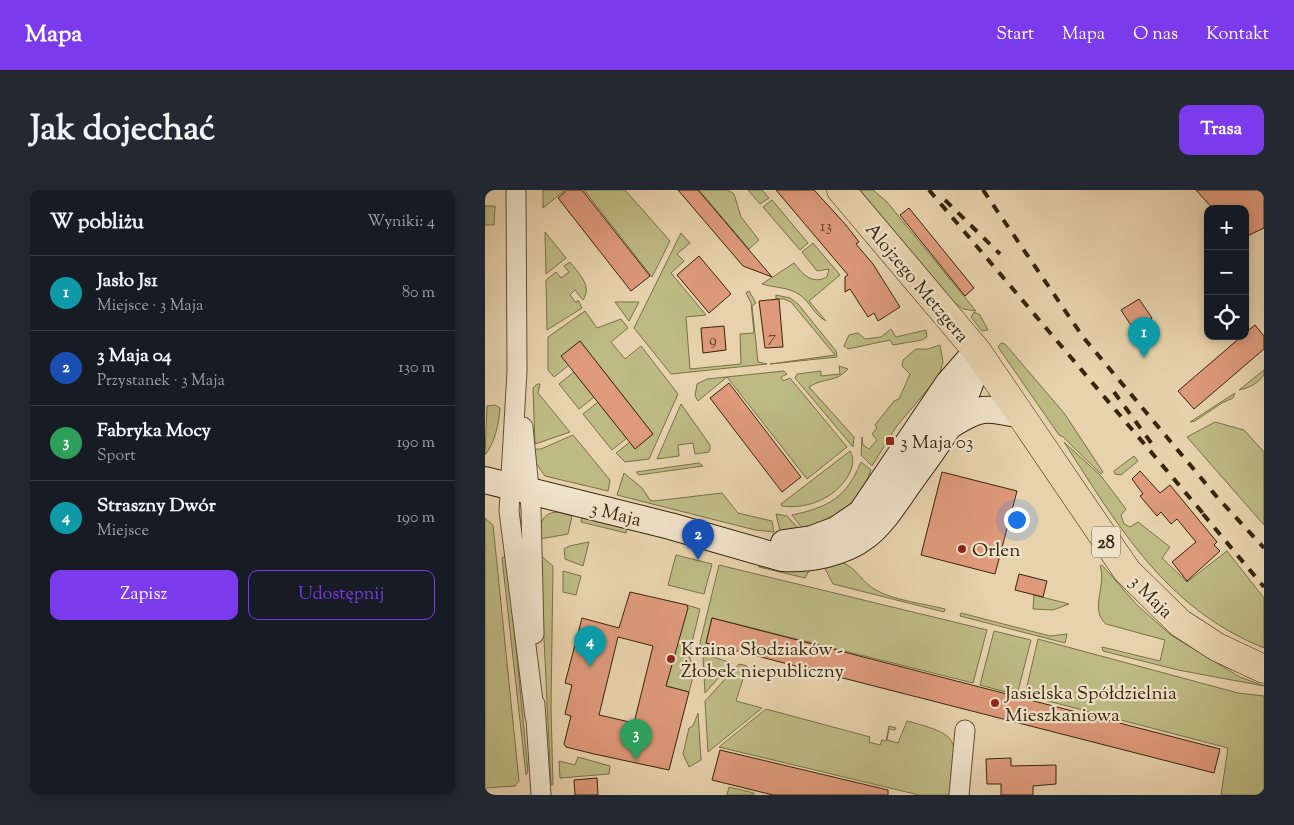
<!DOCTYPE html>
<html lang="pl">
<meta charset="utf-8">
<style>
body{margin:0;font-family:"Sorts Mill Goudy",serif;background:#242831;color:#f1f3f6}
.controls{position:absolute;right:15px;top:15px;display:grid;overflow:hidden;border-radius:10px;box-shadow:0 2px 8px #0003}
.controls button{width:45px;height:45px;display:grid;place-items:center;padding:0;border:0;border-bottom:1px solid #363941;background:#171b24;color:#f1f3f6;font:25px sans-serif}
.you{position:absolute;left:531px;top:329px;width:18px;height:18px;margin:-12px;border:4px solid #fff;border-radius:50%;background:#1a73e8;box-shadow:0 0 0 8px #1a73e833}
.badge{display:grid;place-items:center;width:32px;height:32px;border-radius:50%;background:#7c3aed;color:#fff;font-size:16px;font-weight:700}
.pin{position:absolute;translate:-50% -41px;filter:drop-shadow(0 1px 2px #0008)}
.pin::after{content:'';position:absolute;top:26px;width:18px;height:15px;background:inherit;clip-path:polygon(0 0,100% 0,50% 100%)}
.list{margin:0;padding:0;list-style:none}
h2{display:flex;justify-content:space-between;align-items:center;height:65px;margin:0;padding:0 20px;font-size:21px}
h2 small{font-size:16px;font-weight:400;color:#9ea1a6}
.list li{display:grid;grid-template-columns:32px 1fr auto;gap:15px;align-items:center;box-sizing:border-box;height:75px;padding:0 20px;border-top:1px solid #363941}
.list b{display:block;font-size:19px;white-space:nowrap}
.list p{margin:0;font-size:16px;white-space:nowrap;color:#9ea1a6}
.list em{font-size:16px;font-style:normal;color:#9ea1a6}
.actions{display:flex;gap:10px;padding:15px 20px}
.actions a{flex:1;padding:11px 0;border:1px solid #7c3aed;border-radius:10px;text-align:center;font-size:18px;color:#7c3aed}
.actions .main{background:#7c3aed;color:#fff}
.icon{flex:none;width:28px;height:28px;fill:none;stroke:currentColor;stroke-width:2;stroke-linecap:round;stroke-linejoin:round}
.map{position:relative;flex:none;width:779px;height:605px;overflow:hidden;border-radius:10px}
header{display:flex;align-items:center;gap:30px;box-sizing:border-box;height:70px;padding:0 25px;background:#7c3aed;color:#fff}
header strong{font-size:24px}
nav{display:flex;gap:28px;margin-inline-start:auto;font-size:18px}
.intro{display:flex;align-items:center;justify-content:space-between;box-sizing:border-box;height:120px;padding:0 30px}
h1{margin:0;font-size:35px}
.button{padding:12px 22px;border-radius:10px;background:#7c3aed;color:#fff;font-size:18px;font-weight:700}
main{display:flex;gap:30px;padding:0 30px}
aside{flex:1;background:#171b24;border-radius:10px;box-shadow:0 2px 8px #0003}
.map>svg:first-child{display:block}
.green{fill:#bdba84;stroke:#7a7048}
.building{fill:#de9a7b;stroke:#36250c;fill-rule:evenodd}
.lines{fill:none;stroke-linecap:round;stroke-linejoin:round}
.street-casing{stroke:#625034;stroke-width:21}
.secondary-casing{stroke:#36250c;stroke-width:28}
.primary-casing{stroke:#36250c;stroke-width:29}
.street{stroke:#efe2ca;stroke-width:19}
.secondary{stroke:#efe2ca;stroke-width:26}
.primary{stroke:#e7d2ad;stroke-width:28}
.rail{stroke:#36250c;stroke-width:4;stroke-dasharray:9 9;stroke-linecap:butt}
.poi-dot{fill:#8f2418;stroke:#efe2ca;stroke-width:2}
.labels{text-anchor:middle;stroke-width:4.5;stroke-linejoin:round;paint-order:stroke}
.number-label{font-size:16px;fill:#604228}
.shield{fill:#efe2ca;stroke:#6e5e45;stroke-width:1}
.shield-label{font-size:18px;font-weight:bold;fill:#36250c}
.street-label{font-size:19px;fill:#36250c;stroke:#efe2ca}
.poi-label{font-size:19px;fill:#36250c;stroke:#efe2ca;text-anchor:start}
</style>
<header>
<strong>Mapa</strong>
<nav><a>Start</a><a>Mapa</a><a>O nas</a><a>Kontakt</a></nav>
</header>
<div class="intro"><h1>Jak dojechać</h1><a class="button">Trasa</a></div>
<main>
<aside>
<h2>W pobliżu<small>Wyniki: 4</small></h2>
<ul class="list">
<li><span class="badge" style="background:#0f9aa8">1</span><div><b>Jasło Js1</b><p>Miejsce · 3 Maja</p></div><em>80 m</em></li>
<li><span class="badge" style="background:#1a4fb4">2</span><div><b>3 Maja 04</b><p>Przystanek · 3 Maja</p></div><em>130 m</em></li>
<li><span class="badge" style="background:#2e9e5b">3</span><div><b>Fabryka Mocy</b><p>Sport</p></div><em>190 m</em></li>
<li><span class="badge" style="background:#0f9aa8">4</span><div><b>Straszny Dwór</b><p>Miejsce</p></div><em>190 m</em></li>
</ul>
<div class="actions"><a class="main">Zapisz</a><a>Udostępnij</a></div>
</aside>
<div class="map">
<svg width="779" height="605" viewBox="0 0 779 605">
<rect width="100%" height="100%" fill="#e7d2ad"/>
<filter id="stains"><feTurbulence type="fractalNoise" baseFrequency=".004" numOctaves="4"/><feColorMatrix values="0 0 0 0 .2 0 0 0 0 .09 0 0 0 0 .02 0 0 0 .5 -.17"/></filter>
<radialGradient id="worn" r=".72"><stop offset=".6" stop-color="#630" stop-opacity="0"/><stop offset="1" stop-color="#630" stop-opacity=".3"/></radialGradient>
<path class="green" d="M58,0h22l-22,18z
M99,0h41l45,51 -18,36z
M214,0h29l6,4 7,23 18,23 -10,9z
M263,0h14l7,8 -9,6z
M375,0h13l14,12 89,109 -13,-2 -8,-6z
M287,10l36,43 -8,7 -37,-43z
M0,16h10l-1,19h-9z
M60,42l21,26 -20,16z
M196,43l9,10 -13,11 7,7 -13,12 35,42 -20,2 4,52 51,-5 -1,-30 14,-1 -3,-30 -5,-10 3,-2 7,12 -4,3 6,56 9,2 -96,10 -37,-46z
M328,53l27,32 -31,26 17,20c-12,-6 -16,-19 -26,-26 -11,-8 -25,-7 -38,-11l32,-21c9,11 17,22 33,14l2,-8 -12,2 -15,-19z
M85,72c8,11 23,24 13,38l-8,-10 -5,5 6,8 2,-3 4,8 -35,22 -1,-50 10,-8 5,6 8,-6 -5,-6z
M291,105l14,3 8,6 38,47 1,6 -67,7 65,-9 -44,-53 -7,-3h-8z
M130,112h24l-10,19z
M100,121l12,17 24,-9 7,9 -17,14 14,17 16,-13 37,48 -29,65 -24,3 -9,-9 14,-11 5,6 18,-14 -73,-93 -11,24 -15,12 -6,-7v-33z
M489,122l6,3 8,15 -6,1 -11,-14z
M406,139l5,8 30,-7 1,7 -5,3 -29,5 -3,-5 -42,9 -4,-3 5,-11 9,-2 7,6 16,-2z
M516,153l4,1 59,69 39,59 -2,2 -38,-37 -4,-2 -61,-88z
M455,155l3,17 -4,14 -43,51 -24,39 -11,-11 1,-18 1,8 6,4 8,-9 -5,-6 5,-6 -2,-3 19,-24 5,-2 11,-25 -8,-8 1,-6 13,-11h12z
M354,176l9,3c-12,14 -24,8 -39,18l45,50 -1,10 -58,-69 2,-4 24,-3v5l19,-2z
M779,180v5c-7,9 -15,13 -25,15z
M299,181l3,3 -6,3 2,4 7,-3 57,69 -40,32 -80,-102 -29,24 -3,-5 2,-12 10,-5z
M89,182l20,25 -15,12 -20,-25z
M52,194h3l-2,9 32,39 -35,12 -2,-56z
M750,203l-2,5 -11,5 -27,18 -5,1z
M113,212l29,36 -15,12 -29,-36z
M196,214l29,41v4l-1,3 -14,2 -2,-11 -15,2 1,11 -22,3z
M10,215l5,3c-1,15 -5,35 -15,47l2,-49z
M730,232l29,8 20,22v73l-77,-88z
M88,245l37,45 -2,11 -63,-15 -9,-13 -1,-14h6z
M579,252l37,34 25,33 -5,6 3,9 6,3 8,-5 32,25 -8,11 25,24 40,-31 37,47v50c-98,-39 -146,-122 -200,-206z
M365,261c4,6 3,13 1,19 -11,26 -42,40 -69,36l-1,-2z
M649,266l4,5 -17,14 -6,-1 -1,-3z
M376,272l10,8c-13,36 -34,47 -69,58l-10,-13c37,-8 54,-17 69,-53z
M214,273l4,3 -64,9 -3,-3z
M139,283l18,15 8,12 4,1 68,-8 16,20 34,8 2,11 -19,-2 -138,-35z
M73,322l14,4 -4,18 -28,5c0,-14 0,-26 18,-27z
M291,324l11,2 12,13 -19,2z
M97,327l45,11 -1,5 -45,-11z
M0,328l8,7 26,256 -4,5 -30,2z
M104,352l-6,24 -18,-7 -1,-10 5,-3z
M22,365l21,216 -2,4 -24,-217z
M55,365l13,11 -2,141 2,78h-2z
M191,365l36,9 -8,30 -36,-9z
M275,371l50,8 -5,9 -46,-11z
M358,373c14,5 19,20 33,27 17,10 49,14 69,19l-1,3 -111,-28 -10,-19z
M234,375l268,65 -14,53 -261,-65 -7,30h-3l-2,-5z
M617,375l35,40 34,30 69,42 24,9 -86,-16 -75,-19 -1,-4 58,14 5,-21 -59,-16c-17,-15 1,-38 -6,-58z
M78,381l18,5 -5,19 -13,-3z
M549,405l35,9 -16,6 -20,-1z
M202,415l13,4 -11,46 5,18 -5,19 -23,-6z
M476,423l89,23 17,-2 -2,9 -105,-27z
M509,441l37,9 -14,55 -37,-10z
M553,449l200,54 26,3v99h-43l7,-47 -203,-53z
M222,465l25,8 -27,30 -2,-35z
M254,474l8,2 -11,35 26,7 -54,44 -3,-51z
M281,519l104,28 -1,5 11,3 2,-5 4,1 3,-15 7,2 -1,2 -6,-1 -2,11 11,3 9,-22c58,15 48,19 45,74h-33l-200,-48z
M213,523l3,47 -12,7 -6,-13 6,-26 4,-2z
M93,567l32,9 -1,8 -49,4 -1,-17 16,4z
M244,597l25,6v2h-27z"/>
<path class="building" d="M82,0h15l68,86 -19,15 -73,-93z
M193,0h20l74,87 -29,-11z
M291,0h38l32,35 13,17 -3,2 17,20 27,43 -22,14 -4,-8 -6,4 -18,-28 -5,3v-15l3,-2z
M711,0h68v38l-19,9v-28h-32z
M424,18l65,80 -9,8 -65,-81z
M214,66l32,38 -22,19 -32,-38z
M294,109l4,48 -18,1 -6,-47z
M654,109l13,19 -18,12 -13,-20z
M770,135l9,11v13l-70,60 -16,-18 64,-55h3v-3z
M239,136l2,24 -23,3 -2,-25z
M95,151l73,93 -18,15 -74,-93z
M244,193l72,94 -19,15 -72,-94z
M655,281l20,22 10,-8 47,57 -3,3 6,6 -33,30 -15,-19 24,-20 -19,-23 -6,5 -10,-12 -4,4 -17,-20 3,-2 -11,-15z
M457,282l75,19 -22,83 -74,-19z
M534,384l28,7 -4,16 -28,-7z
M145,402l57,13 1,3 -22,78 23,6 -20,78 -75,-16 -28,-7 -2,-3 7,-28 -6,-2 7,-29 -7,-2 17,-65 37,10zM133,447l35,9 -19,77 -35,-8z
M227,428l508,131 -6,24 -508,-130z
M235,560l168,40v5h-115l-61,-15z
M526,568v8l45,-1v19l-23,2v9h-32v-11h-14l-1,-25z
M112,588l1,17h-23l-1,-15z"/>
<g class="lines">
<defs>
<path id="street" d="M31,0l1,181 -8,140 26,206
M38,237l8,82 3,125
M50,514l6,91
M474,605l6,-65"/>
<path id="secondary" d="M464,236c31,-20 36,-19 72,-11
M0,290l185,46 112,32c28,2 62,-5 84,-22 19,-15 32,-38 46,-57 22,-31 48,-64 60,-101 3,-9 4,-18 5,-27
M299,353l28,-4 24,-9 25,-17 87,-129 27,-31"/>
<path id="primary" d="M356,0l136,161 150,220 53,52 37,24 47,22"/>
</defs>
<use href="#street" class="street-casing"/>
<use href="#secondary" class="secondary-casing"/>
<use href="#primary" class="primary-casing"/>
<use href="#street" class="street"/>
<use href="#secondary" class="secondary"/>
<use href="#primary" class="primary"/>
<path class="rail" d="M444,0l278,328
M498,0l100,147 134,160 47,51
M460,10l55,54
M629,202l41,56
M718,324l61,73"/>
</g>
<g class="poi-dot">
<rect x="400" y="246" width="10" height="10" rx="2.5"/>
<circle cx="477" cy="359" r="5"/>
<circle cx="186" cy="469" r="5"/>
<circle cx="510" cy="513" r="5"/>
</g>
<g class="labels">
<g class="number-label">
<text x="341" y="41">13</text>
<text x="287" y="152">7</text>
<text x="228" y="155">9</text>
</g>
<rect class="shield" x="607" y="336.5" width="28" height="31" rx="4"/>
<g class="shield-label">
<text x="621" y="358">28</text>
</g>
<g class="street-label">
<text transform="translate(433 92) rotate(50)" y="7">Alojzego Metzgera</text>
<text transform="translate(131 323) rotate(14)" y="7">3 Maja</text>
<text transform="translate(667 406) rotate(45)" y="7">3 Maja</text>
</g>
<g class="poi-label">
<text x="415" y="258">3 Maja 03</text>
<text x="487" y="366">Orlen</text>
<text x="196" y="465">Kraina Słodziaków -<tspan x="196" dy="22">Żłobek niepubliczny</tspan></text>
<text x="520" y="509">Jasielska Spółdzielnia<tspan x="520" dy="22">Mieszkaniowa</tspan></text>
</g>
</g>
<rect width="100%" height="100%" filter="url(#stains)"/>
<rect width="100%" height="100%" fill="url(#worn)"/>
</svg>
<div class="controls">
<button>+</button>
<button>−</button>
<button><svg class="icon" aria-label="locate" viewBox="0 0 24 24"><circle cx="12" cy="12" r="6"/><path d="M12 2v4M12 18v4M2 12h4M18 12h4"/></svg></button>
</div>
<div class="you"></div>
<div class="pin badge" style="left:659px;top:168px;background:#0f9aa8">1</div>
<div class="pin badge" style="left:213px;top:370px;background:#1a4fb4">2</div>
<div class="pin badge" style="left:151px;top:570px;background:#2e9e5b">3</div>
<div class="pin badge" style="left:105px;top:477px;background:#0f9aa8">4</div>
</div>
</main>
